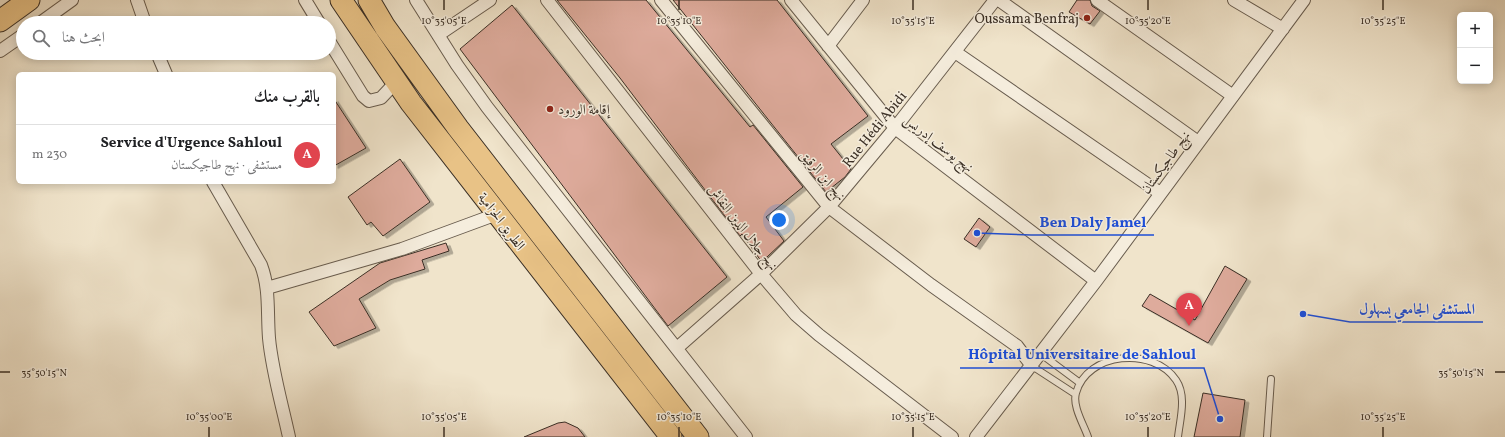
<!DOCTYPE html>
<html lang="ar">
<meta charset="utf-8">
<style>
body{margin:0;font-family:Vollkorn,Amiri,serif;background:#f6f6f6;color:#202124;direction:rtl}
.controls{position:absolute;right:12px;top:12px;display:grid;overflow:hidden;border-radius:6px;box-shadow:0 2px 10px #0003}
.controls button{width:36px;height:36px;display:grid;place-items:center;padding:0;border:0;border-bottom:1px solid #e0e0e0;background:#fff;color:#202124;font:20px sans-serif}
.you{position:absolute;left:779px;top:220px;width:14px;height:14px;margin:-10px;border:3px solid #fff;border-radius:50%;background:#1a73e8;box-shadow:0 0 0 6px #1a73e833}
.badge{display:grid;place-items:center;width:26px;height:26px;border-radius:50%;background:#db2777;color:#fff;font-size:13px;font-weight:700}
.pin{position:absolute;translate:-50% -33px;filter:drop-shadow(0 1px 2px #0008)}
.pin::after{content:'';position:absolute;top:21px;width:14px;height:12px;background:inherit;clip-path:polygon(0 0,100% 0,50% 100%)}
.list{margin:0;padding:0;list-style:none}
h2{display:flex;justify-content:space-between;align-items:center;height:52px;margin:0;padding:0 16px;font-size:17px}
h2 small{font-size:13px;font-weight:400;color:#757577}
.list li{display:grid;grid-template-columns:26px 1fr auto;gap:12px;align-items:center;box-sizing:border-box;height:60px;padding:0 16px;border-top:1px solid #e0e0e0}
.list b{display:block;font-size:15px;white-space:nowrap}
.list p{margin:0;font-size:13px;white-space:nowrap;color:#757577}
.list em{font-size:13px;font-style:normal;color:#757577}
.icon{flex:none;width:22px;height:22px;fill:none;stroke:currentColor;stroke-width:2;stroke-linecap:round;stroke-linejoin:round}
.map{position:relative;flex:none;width:1505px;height:437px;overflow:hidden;direction:ltr}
.search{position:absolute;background:#fff;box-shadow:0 2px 10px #0003;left:16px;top:16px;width:320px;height:44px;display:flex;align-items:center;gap:10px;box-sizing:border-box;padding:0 14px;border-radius:22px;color:#757577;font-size:15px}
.panel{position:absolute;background:#fff;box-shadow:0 2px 10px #0003;left:16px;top:72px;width:320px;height:112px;border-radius:6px;direction:rtl}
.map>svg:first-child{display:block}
.building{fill:#deab9c;stroke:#3a2f25;filter:url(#shadow)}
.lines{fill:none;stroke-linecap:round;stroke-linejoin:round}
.service-casing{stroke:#685c4e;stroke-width:8}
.minor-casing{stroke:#685c4e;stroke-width:14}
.trunk-casing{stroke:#3a2f25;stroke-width:23}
.service{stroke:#f5eddd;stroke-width:6}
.minor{stroke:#f5eddd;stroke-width:12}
.trunk{stroke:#e8c286;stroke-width:21}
.ticks{fill:none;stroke:#3a2f25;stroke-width:1.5}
.poi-dot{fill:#8f2418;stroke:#f5eddd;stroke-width:1.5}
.labels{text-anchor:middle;stroke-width:3;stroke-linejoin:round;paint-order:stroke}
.poi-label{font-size:14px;fill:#3a2f25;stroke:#f5eddd;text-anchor:end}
.street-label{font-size:14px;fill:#3a2f25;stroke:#f5eddd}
.ticks-label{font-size:10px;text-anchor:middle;fill:#3a2f25;stroke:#f5eddd;stroke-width:3;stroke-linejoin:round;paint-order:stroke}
.leader{fill:none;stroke:#1d4ed8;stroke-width:1.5}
.callout-dot{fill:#1d4ed8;stroke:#f5eddd;stroke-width:1.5}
.callout-label{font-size:15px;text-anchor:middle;font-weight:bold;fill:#1d4ed8;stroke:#f5eddd;stroke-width:3;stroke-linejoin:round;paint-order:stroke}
</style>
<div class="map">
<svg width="1505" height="437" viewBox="0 0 1505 437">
<defs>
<filter id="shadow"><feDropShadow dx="4" dy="2.5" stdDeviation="0" flood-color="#0004"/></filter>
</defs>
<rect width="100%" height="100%" fill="#f0e4cb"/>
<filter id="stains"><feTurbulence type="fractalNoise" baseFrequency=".005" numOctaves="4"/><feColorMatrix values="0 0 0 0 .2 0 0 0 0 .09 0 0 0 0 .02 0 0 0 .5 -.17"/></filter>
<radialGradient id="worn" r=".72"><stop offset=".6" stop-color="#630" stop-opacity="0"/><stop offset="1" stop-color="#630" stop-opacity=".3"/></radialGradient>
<path class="building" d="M557,0h89l104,127 3,-2 50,62 -37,30 18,24 -17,16 -6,4 -19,-27 -2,2 -120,-158z
M673,0h104l91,116 -37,28 20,25 -6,8 -19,15z
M1077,0h13l2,6 8,5 -10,13 -21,-12z
M512,5l215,272 -59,49 -208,-277z
M334,99l32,49 -32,18z
M400,159l30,43 -47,34 -12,-14 -4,3 -19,-28z
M979,218l11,9 -14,20 -12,-8z
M446,243l3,8 -27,9 3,9 -35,11 -31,19 17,29 -42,18 -25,-34 71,-49z
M1225,266l22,13 -39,64 -66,-37 8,-12 45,26z
M1203,393l42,7 -5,37h-46z
M565,422l13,6 7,9h-61l34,-14z"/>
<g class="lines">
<defs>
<path id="service" d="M1041,354l39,29
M1032,366l43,28
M1088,437c-4,-12 -16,-31 -12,-44 11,-41 77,-47 100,-13 11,16 4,39 2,57
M1267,437l4,-58"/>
<path id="minor" d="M137,0l8,23
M305,0l14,23
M416,0l41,65 30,42 259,330
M547,0l214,274 35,41 23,20 133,102
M661,0l168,207 102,78 86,61 15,20
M791,0l104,128 201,153
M999,0l199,142
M1097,0l136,96
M1234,0l49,29
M40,23l32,-23
M438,35l52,-35
M329,41l34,55 6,5 12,-3 15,-16
M828,46l35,-46
M0,51l23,-16
M955,52l205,141
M157,53l9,21
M213,182l48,83c9,24 6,47 8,73 3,33 13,66 20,99
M267,288l135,-39 95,-35
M677,348l84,-74 68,-67 66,-79 100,-128
M976,437l120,-156 208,-281"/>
<path id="trunk" d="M341,0l70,103 260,334
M369,0l16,27 73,101 240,309
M0,21l29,-21"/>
</defs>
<use href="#service" class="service-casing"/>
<use href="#minor" class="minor-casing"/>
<use href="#trunk" class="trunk-casing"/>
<use href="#service" class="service"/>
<use href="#minor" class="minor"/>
<use href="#trunk" class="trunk"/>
</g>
<path class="ticks" d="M444,0v10M679,0v10M913,0v10M1148,0v10M1383,0v10M0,372h10M1495,372h10M209,427v10M444,427v10M679,427v10M913,427v10M1148,427v10M1383,427v10"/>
<g class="poi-dot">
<circle cx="1087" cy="18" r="4"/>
<circle cx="550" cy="109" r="4"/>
</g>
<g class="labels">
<g class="poi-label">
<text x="1079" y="23">Oussama Benfraj</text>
<text x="558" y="114" text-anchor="start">إقامة الورود</text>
</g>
<g class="street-label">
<text transform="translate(874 129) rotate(-51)" y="5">Rue Hédi Abidi</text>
<text transform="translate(939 143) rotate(38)" y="5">نهج يوسف إدريس</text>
<text transform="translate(1165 162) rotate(-54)" y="5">نهج طاجيكستان</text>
<text transform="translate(823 175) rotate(49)" y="5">نهج ابن الرقيق</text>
<text transform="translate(502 221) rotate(53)" y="5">الطريق الحزامية</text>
<text transform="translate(743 227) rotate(52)" y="5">نهج جلال الدين النقاش</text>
</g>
</g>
<g class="ticks-label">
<text x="444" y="24">10°35'05"E</text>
<text x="679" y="24">10°35'10"E</text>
<text x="913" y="24">10°35'15"E</text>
<text x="1148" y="24">10°35'20"E</text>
<text x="1383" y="24">10°35'25"E</text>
<text x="44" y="376">35°50'15"N</text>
<text x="1461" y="376">35°50'15"N</text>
<text x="209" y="420">10°35'00"E</text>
<text x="444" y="420">10°35'05"E</text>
<text x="679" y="420">10°35'10"E</text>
<text x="913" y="420">10°35'15"E</text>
<text x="1148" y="420">10°35'20"E</text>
<text x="1383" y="420">10°35'25"E</text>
</g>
<path class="leader" d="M977 233L1031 235H1154M1303 314L1350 322H1483M1220 419L1204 368H960"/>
<g class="callout-dot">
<circle cx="977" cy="233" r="4"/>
<circle cx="1303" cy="314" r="4"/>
<circle cx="1220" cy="419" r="4"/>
</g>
<g class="callout-label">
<text x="1093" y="227">Ben Daly Jamel</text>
<text x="1417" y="314">المستشفى الجامعي بسهلول</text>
<text x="1082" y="359">Hôpital Universitaire de Sahloul</text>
</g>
<rect width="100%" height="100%" filter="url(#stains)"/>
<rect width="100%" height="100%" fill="url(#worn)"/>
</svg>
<div class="controls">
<button>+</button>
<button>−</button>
</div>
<div class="you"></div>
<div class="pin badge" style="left:1189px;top:326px;background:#e0444e">A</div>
<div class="search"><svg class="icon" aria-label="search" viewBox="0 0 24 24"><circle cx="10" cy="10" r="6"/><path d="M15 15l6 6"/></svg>ابحث هنا</div>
<section class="panel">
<h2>بالقرب منك<small></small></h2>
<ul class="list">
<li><span class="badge" style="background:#e0444e">A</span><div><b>Service d'Urgence Sahloul</b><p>مستشفى · نهج طاجيكستان</p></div><em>230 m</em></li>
</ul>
</section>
</div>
